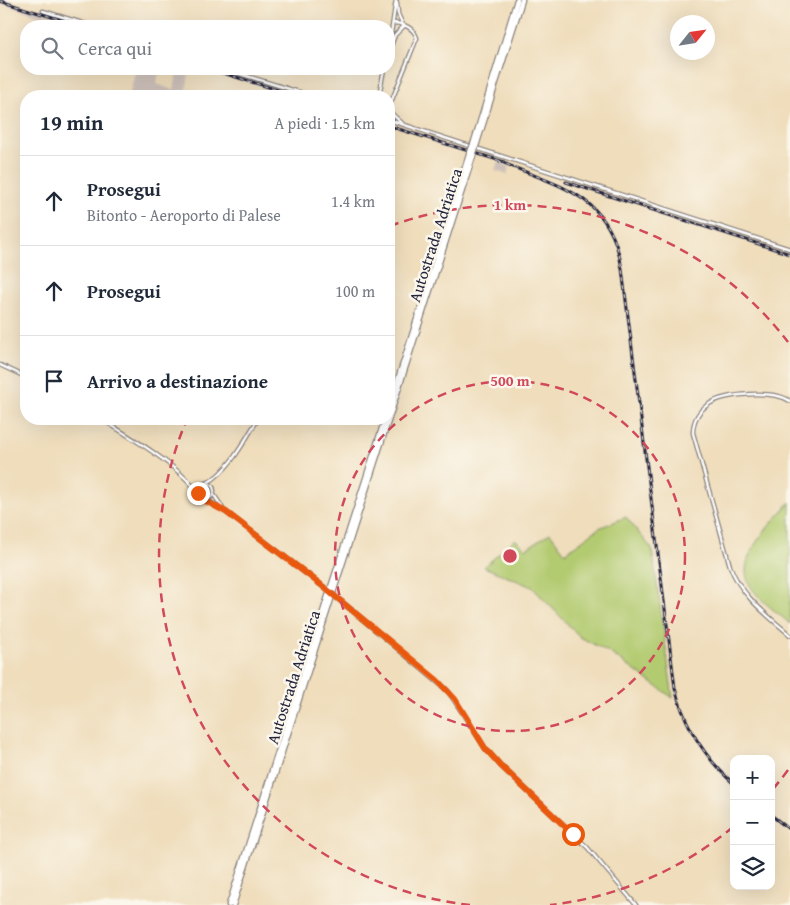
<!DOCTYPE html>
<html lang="it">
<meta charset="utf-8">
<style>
body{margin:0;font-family:"Gentium Book Plus",serif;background:#f2f2f3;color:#1f2937}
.controls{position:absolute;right:15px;bottom:15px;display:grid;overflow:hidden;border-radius:10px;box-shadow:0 5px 20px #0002}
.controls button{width:45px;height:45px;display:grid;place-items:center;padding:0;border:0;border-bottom:1px solid #e0e1e3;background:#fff;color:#1f2937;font:25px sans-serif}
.compass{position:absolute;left:670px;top:15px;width:45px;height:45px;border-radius:50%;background:#fff;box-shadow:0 5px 20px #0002;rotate:60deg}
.stop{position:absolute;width:15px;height:15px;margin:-11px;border:4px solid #ea580c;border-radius:50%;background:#fff}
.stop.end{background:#ea580c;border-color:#fff;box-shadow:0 1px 5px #0008}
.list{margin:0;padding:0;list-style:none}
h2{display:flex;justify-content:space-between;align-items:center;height:65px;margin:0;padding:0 20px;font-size:21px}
h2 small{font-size:16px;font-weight:400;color:#747a83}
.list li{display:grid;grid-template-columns:32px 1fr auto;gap:15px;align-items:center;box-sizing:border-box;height:90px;padding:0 20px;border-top:1px solid #e0e1e3}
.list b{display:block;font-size:19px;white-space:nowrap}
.list p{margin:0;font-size:16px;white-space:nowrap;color:#747a83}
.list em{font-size:16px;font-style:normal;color:#747a83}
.icon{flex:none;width:28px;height:28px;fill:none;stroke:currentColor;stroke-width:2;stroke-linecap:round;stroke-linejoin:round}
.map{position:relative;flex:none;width:790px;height:905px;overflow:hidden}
.search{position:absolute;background:#fff;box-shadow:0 5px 20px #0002;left:20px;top:20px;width:375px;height:55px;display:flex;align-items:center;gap:12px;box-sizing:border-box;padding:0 18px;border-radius:20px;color:#747a83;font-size:19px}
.panel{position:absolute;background:#fff;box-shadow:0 5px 20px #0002;left:20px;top:90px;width:375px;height:335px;border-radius:20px}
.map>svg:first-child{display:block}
.industrial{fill:#cec1ba}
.green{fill:#b2ca6f;stroke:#6a7655}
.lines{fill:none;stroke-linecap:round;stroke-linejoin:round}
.secondary-casing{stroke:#88807b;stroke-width:5}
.highway-casing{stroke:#88807b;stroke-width:7}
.secondary{stroke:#fff;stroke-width:2.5}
.highway{stroke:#fff;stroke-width:4.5}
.rail-casing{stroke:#22223b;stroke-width:3}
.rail{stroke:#fbf7ec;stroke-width:1;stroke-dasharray:4;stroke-linecap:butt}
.secondary-bridge-casing{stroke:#88807b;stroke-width:5;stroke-linecap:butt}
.highway-bridge-casing{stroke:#88807b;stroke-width:7;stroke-linecap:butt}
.secondary-bridge{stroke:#fff;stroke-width:2.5}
.highway-bridge{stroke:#fff;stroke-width:4.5}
.route{stroke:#ea580c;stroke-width:6}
.ring{fill:none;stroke:#d1495b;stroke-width:2.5;stroke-dasharray:9 6}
.labels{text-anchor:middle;stroke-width:5;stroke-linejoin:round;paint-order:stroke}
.street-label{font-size:16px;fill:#22223b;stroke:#fbf7ec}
.centre{fill:#d1495b;stroke:#fbf7ec;stroke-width:2.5}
.ring-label{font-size:15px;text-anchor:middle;font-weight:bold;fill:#d1495b;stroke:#fbf7ec;stroke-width:5;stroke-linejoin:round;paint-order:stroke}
</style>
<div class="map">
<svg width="790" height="905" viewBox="0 0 790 905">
<rect width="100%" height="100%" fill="#fbf7ec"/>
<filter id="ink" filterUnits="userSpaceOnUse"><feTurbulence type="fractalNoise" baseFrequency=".02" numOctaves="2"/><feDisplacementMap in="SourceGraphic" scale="10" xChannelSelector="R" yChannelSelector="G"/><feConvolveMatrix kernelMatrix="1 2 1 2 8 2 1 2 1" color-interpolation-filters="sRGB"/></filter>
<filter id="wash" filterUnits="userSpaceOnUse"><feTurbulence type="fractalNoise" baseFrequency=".0096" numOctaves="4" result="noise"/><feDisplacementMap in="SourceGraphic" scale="20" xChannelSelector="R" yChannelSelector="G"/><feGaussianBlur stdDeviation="1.12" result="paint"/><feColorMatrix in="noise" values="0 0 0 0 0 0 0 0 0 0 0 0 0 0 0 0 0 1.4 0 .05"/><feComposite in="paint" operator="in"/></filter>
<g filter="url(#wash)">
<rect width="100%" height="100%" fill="#efddbb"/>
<path class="industrial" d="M0,0h4l82,26h-13l-73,-23z
M136,69l23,1 -2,14 17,6 3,-17 13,-3 -5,26h-56z
M206,69h13l87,27h-14z
M498,162l11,4 -2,9 -12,-5z"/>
<path class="green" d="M790,502v122c-13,-12 -30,-23 -39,-37 -19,-29 22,-64 39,-85z
M626,517l26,32 21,149 -63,-45 -30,-16 -48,-50 -48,-20 31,-28 11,10 24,-16 15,20 34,-25z"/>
</g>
<g filter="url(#ink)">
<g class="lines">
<defs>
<path id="secondary" d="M397,2l1,12 5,11
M43,11l49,15
M389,47l7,-47
M389,51l6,-16 9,-9
M224,69l88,27
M379,96l5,-27
M390,106l1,7 11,10
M389,107l28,-69c-3,-10 -14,-15 -24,-15
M389,120l401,129
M0,365l26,12
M790,401c-16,-11 -64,-8 -81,3 -11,7 -16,17 -16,29l37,133c11,30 36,48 60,69
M101,419c28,17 80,48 97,74
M198 491a8 8 0 1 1 16 0a8 8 0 1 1-16 0Z
M207,483c23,-13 38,-43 51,-64
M214,495l8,12
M205,499l21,13 94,72
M342,602l106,89 37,57 16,18 86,81 49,58"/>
<path id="highway" d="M474,142l43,-142
M477,143l45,-143
M389,408l80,-253
M229,905l156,-486
M233,905l240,-749"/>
</defs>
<use href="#secondary" class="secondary-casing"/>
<use href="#highway" class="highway-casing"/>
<use href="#secondary" class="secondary"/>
<use href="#highway" class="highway"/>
<defs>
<path id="rail" d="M0,1l81,25
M210,69l87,27
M389,126l115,36
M499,161c59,26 111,31 123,108l53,419c10,39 30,70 59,96
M566,182l224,72
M771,815l19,15"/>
</defs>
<use href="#rail" class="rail-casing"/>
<use href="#rail" class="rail"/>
<defs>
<path id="secondary-bridge" d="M320,584l22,18"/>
<path id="highway-bridge" d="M469,155l5,-13
M473,156l4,-13"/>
</defs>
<use href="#secondary-bridge" class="secondary-bridge-casing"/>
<use href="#highway-bridge" class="highway-bridge-casing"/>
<use href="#secondary-bridge" class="secondary-bridge"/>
<use href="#highway-bridge" class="highway-bridge"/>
</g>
</g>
<g class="lines" filter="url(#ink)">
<path class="route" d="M198,493l4,6 24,13 94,72 117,96 18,19 30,49 16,18 72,68"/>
</g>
<g class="ring">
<circle cx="510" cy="556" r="175"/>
<path d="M788 770A351 351 0 0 1 773 789M733 827A351 351 0 0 1 550 905M470 905A351 351 0 0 1 187 419M390 226A351 351 0 0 1 788 342"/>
</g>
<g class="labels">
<g class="street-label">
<text transform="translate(435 235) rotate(-72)" y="6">Autostrada Adriatica</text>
<text transform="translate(293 677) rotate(-72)" y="6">Autostrada Adriatica</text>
</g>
</g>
<circle cx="510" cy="556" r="8" class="centre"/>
<g class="ring-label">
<text x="510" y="210">1 km</text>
<text x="510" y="386">500 m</text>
</g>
</svg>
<div class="controls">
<button>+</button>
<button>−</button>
<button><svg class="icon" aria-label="layers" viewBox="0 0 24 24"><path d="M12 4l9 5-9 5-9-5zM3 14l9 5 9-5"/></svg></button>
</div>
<svg class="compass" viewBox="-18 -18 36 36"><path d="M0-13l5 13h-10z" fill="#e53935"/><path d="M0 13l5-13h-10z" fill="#747a83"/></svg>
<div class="stop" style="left:573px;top:834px"></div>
<div class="stop end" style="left:198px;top:493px"></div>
<div class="search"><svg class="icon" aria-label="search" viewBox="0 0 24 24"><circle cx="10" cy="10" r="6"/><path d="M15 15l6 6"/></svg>Cerca qui</div>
<section class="panel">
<h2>19 min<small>A piedi · 1.5 km</small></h2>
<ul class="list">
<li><svg class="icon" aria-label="ahead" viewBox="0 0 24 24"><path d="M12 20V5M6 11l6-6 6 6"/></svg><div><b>Prosegui</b><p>Bitonto - Aeroporto di Palese</p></div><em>1.4 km</em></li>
<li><svg class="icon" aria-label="ahead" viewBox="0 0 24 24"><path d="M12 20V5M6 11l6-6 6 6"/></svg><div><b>Prosegui</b></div><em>100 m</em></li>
<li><svg class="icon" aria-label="arrive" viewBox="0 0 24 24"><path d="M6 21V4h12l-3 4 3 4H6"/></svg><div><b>Arrivo a destinazione</b></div></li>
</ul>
</section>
</div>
